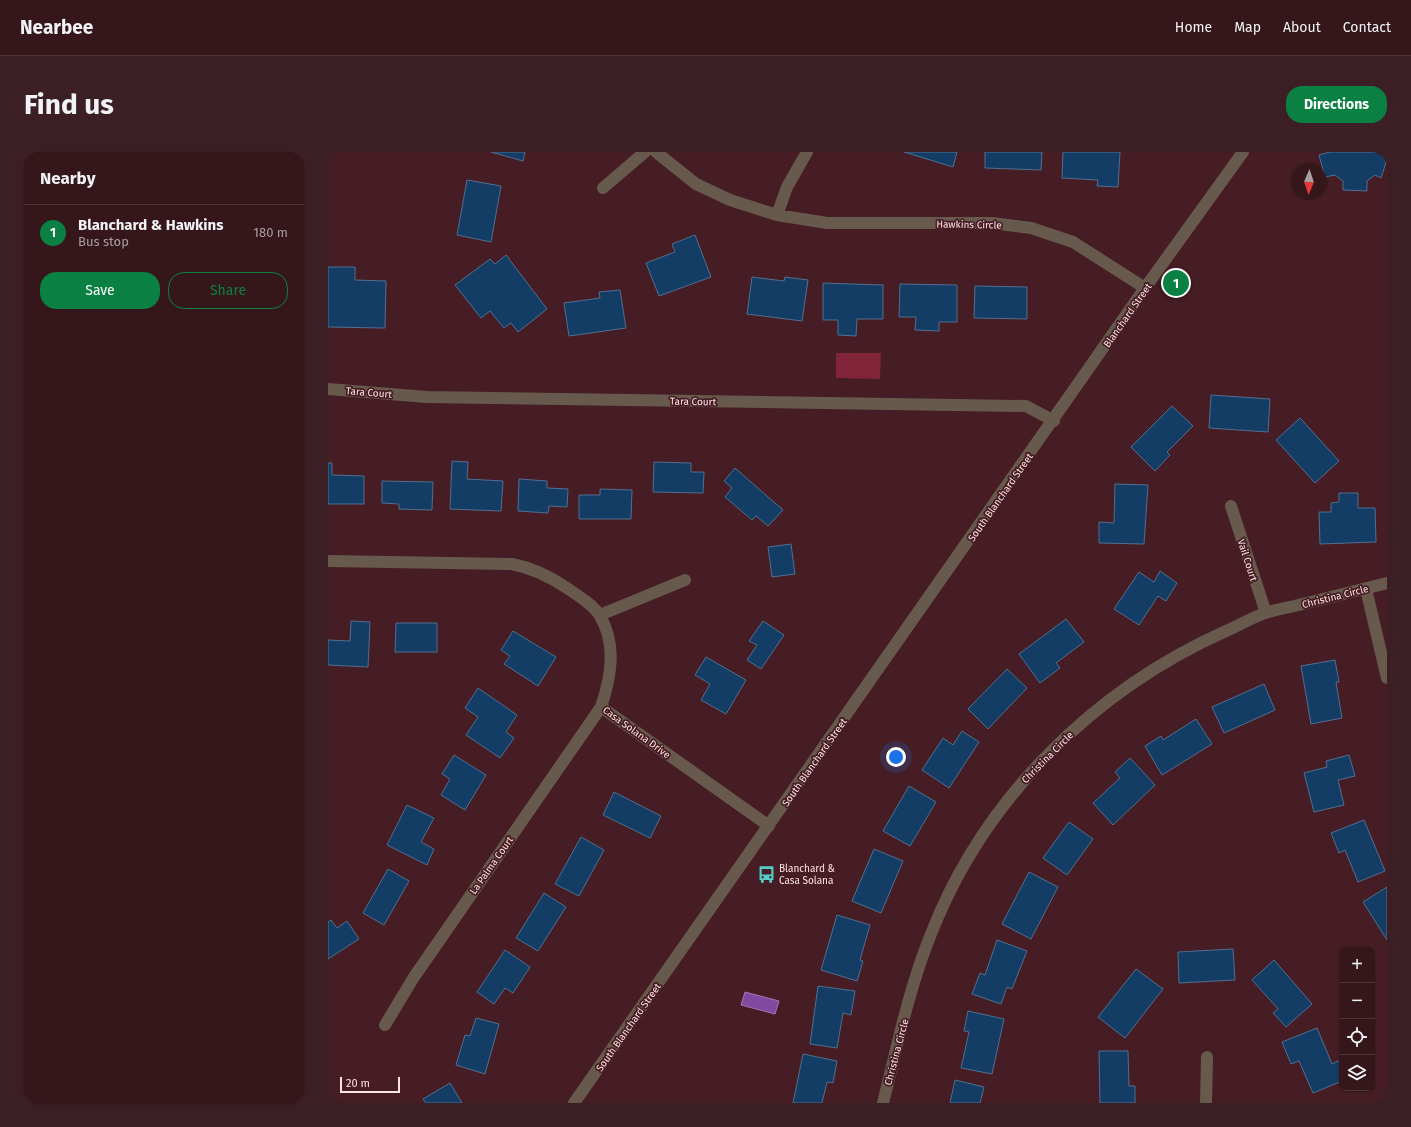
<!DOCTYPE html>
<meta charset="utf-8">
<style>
body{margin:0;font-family:"Fira Sans",sans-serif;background:#3c1f24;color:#f1f3f6}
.controls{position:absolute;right:12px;bottom:12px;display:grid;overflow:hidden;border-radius:8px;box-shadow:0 1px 3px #0004}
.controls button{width:36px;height:36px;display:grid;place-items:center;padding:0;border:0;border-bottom:1px solid #4e353a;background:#34161b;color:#f1f3f6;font:20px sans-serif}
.compass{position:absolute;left:963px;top:12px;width:36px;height:36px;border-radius:50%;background:#34161b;box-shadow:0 1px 3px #0004;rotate:182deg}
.scale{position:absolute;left:12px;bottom:10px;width:60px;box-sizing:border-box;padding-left:4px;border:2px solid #fee2e4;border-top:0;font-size:11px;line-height:14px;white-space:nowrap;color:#fee2e4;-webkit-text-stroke:3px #461d24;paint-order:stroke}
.you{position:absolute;left:568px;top:605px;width:14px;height:14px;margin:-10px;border:3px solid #fff;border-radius:50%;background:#1a73e8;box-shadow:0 0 0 6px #1a73e833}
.badge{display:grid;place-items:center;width:26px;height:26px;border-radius:50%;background:#0b8043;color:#fff;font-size:13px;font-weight:700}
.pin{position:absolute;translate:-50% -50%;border:2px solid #fff;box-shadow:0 1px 4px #0006}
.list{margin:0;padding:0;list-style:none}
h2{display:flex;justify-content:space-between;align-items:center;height:52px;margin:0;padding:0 16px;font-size:17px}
h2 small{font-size:13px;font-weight:400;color:#a99fa3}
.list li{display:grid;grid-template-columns:26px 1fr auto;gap:12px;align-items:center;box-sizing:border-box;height:56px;padding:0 16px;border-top:1px solid #4e353a}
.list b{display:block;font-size:15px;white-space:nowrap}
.list p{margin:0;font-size:13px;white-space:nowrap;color:#a99fa3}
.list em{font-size:13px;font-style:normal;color:#a99fa3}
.actions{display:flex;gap:8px;padding:12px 16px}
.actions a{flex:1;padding:9px 0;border:1px solid #0b8043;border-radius:16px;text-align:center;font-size:14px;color:#0b8043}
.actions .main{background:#0b8043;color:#fff}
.icon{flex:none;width:22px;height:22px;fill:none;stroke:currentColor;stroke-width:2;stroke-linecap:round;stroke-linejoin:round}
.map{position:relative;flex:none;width:1059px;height:951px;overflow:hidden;border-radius:16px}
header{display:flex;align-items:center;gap:24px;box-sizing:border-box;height:56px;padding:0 20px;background:#34161b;border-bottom:1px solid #4e353a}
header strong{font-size:19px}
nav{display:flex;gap:22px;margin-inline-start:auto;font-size:14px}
.intro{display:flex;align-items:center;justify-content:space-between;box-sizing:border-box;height:96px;padding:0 24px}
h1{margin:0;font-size:28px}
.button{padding:10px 18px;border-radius:16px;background:#0b8043;color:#fff;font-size:14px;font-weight:700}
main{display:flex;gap:24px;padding:0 24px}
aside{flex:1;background:#34161b;border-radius:16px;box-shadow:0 1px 3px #0004}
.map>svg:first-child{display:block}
.green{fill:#812339}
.water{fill:#804aa0;stroke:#a678b4}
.building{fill:#143d66;stroke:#516f8f}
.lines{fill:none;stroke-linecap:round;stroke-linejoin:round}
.minor{stroke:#675a4c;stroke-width:12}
.labels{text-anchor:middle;stroke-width:3.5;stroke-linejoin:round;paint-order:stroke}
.street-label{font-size:10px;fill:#fee2e4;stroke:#461d24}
.poi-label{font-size:10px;fill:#fee2e4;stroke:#461d24;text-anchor:start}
</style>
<header>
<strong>Nearbee</strong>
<nav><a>Home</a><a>Map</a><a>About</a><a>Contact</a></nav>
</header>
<div class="intro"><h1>Find us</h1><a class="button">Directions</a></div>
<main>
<aside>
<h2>Nearby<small></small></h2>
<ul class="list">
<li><span class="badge">1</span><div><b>Blanchard &amp; Hawkins</b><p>Bus stop</p></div><em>180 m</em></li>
</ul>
<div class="actions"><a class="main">Save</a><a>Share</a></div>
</aside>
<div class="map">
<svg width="1059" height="951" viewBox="0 0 1059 951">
<rect width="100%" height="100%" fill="#461d24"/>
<path class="green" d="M508,201h45l-1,26 -44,-1z"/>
<path class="water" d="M417,840l34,9 -4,13 -34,-9z"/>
<path class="building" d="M163,0h34l-2,9z
M576,0h53l-4,15z
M657,0h57l-1,18 -56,-2z
M735,0h57l-2,35 -21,-1 1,-6 -36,-2z
M1002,0h53l4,2v5l-6,19 -6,-3 -8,6v10l-24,-1v-9l-8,-6 -10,2 -6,-22z
M139,28l34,6 -10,56 -34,-7z
M367,83l16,42 -52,19 -13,-33 29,-11 -3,-8z
M178,103l41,54 -29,23 -7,-9 -7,5 -14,-17 -9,7 -26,-33 35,-26 5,5z
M0,115h27v13l31,1 -1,47 -57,-1z
M424,125l32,4 1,-4 23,3 -6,41 -55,-7z
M495,131l60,2v34h-26l-1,17 -18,-1v-15h-15z
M572,132l57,1v37h-18v9l-24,-1 1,-13h-17z
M647,134l52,1v32l-53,-1z
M292,138l6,38 -57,8 -5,-33 36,-5 -1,-6z
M883,243l59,4 -2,33 -59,-4z
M844,254l21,20 -26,26 3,3 -15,16 -24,-24z
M972,266l39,43 -24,22 -39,-43z
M124,309l16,1 -1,17 36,2 -2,30 -51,-2z
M326,310l37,1v9h13l-1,21 -50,-1z
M0,311h4v12l32,1v28h-36z
M407,316l48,42 -15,16 -12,-10 -4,4 -27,-23 7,-9 -8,-7z
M191,327l28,2v7l21,1 -1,18 -18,-1 -1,7 -30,-2z
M54,329l51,1 -1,28 -33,-1v-5l-17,-1z
M787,332l33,1 -4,59 -45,-1v-21l15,1z
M272,337l32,1 -1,29h-52v-24h21z
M1011,341h19v15h17l1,34 -56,2 -1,-32h12v-9l8,-1z
M463,392l4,30 -23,3 -4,-30z
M832,419l17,12 -11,18 -8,-5 -19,29 -25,-16 25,-37 15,10z
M738,467l18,23 -28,21 4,5 -20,15 -21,-29z
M23,469l19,1 -2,45 -40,-2v-25l22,1z
M435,469l21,14 -23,34 -14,-9 10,-15 -8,-4z
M68,471h41v29h-42z
M185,479l43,26 -18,29 -34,-22 6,-8 -9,-6z
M378,505l40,23 -20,34 -25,-14 9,-16 -15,-9z
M1007,508l4,22h-3l6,36 -31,6 -10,-58z
M679,517l20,19 -39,41 -20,-20z
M936,532l11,26 -51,23 -12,-26z
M150,536l39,27 -11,17 8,6 -14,20 -34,-23 12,-18 -13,-9z
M868,567l16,25 -50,31 -17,-29 16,-10 2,4z
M634,579l17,11 -30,46 -27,-18 21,-32 10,7z
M126,603l32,20 -21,35 -24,-15 9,-16 -8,-5z
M1021,603l6,21 -17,4 6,25 -30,7 -10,-39 23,-6 -1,-6z
M802,606l25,27 -42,40 -20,-22 27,-25 -5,-6z
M581,634l27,16 -26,44 -27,-15z
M286,640l47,24 -11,22 -47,-23z
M79,653l27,13 -13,24 13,7 -7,16 -40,-20z
M1036,668l21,51 -27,11 -13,-32 -6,3 -8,-20z
M741,670l24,17 -26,36 -24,-17z
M253,685l23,13 -25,46 -24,-12z
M546,697l29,12 -22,52 -29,-12z
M60,717l21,12 -25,44 -21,-12z
M701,720l29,15 -27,52 -29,-15z
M1059,735v53l-24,-38z
M216,741l22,14 -28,44 -22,-13z
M509,763l33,10 -10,35 3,1 -6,20 -36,-11z
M3,768l6,8 10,-7 12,18 -31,20v-37z
M669,788l30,11 -15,38 -5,-2 -6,17 -29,-10 8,-21 5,2z
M905,797l2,31 -56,3 -1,-31z
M177,798l25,17 -17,26 -8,-5 -11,16 -17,-12z
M946,808l38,44 -26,23 -13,-14 5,-4 -26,-29z
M808,817l27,20 -38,49 -27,-21z
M490,834l37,5 -4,24 -8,-2 -6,35 -27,-4z
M640,859l36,8 -12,55 -31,-6 8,-36 -5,-1z
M148,866l23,6 -14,50 -29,-9 9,-30 5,1z
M989,876l15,36 10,-5v22l-29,12 -14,-32 -8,3 -9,-22z
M771,899h29l1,35h6v17h-35z
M475,902l34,7 -4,22 -6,-1 -5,21h-29z
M627,928l29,7 -4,16h-30z
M122,931l12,20h-36l-3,-4z"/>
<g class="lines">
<path class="minor" d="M328,0l40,32 34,16 47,15 50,8h165l39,5 42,14 72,46
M275,36l42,-36
M449,63l10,-28 20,-35
M0,237l99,8 599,9 28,15
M903,354l35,107
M0,409l184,3c21,4 37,12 55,24 11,8 26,16 33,28 17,29 11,61 1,91l-187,270 -29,48
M1038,437l21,89
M272,463l85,-35
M273,555l168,119
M246,951l571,-815 98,-136
M555,951c14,-56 26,-115 48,-169 53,-136 163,-244 295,-303 13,-6 26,-13 39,-18 13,-4 26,-6 38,-9 28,-7 56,-14 84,-21
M878,951l1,-46"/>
</g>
<defs>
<symbol id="bus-bare" viewBox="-9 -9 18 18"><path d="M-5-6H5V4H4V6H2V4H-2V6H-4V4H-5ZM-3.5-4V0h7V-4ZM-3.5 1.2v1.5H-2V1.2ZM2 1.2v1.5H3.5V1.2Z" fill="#54cdc8" stroke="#461d24" stroke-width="2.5" paint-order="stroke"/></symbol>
</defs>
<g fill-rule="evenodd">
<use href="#bus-bare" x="426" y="710" width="25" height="25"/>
</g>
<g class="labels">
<g class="street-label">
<text transform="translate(641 72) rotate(1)" y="4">Hawkins Circle</text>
<text transform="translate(799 163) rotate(-55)" y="4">Blanchard Street</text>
<text transform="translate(41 240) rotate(5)" y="4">Tara Court</text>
<text transform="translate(365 249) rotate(1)" y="4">Tara Court</text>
<text transform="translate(672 345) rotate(-55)" y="4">South Blanchard Street</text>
<text transform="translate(920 408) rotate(72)" y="4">Vail Court</text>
<text transform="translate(1007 444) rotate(-14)" y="4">Christina Circle</text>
<text transform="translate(309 580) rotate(36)" y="4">Casa Solana Drive</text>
<text transform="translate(719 605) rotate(-45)" y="4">Christina Circle</text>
<text transform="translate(486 610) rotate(-55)" y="4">South Blanchard Street</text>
<text transform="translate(163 713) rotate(-55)" y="4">La Palma Court</text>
<text transform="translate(300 875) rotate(-55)" y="4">South Blanchard Street</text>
<text transform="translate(568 900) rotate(-75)" y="4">Christina Circle</text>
</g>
<g class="poi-label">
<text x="451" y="720">Blanchard &amp;<tspan x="451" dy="12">Casa Solana</tspan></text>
</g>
</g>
</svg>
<div class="controls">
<button>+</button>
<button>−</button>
<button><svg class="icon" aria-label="locate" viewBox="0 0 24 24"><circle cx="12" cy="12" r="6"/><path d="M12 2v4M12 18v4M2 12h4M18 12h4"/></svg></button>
<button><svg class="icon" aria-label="layers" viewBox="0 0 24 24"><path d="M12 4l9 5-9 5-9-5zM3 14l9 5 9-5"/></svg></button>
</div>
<svg class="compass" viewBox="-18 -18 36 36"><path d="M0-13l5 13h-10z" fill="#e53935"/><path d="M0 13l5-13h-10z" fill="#a99fa3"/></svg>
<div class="scale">20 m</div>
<div class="you"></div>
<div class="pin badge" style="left:848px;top:131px">1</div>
</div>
</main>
